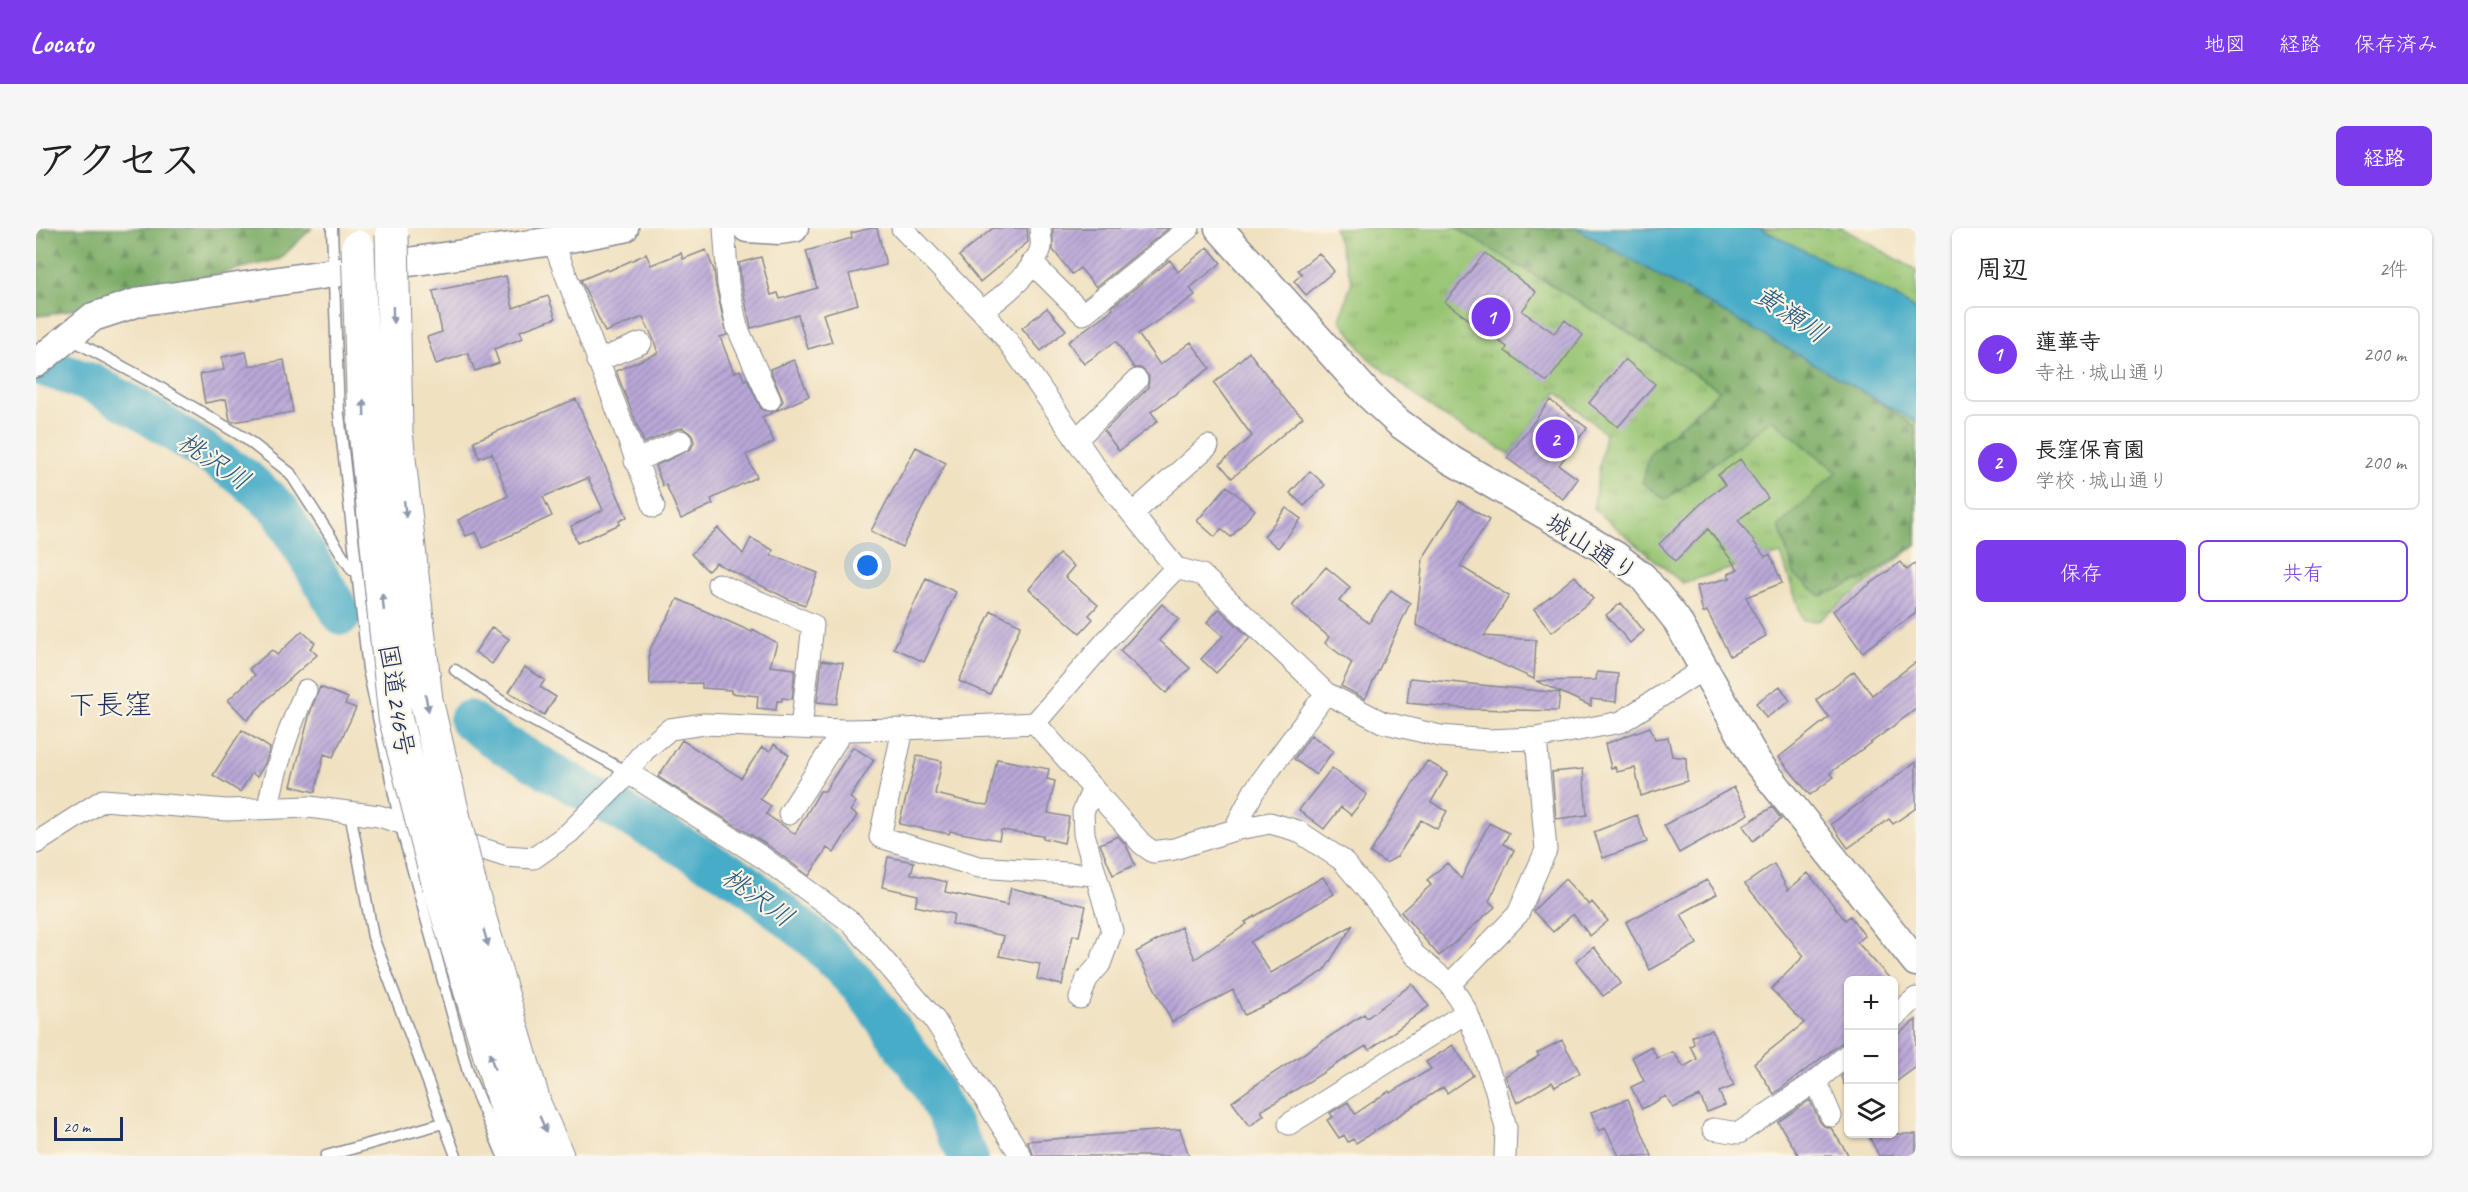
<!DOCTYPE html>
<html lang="ja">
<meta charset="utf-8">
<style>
body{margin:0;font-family:Caveat,"Klee One",sans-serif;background:#f6f6f6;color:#222}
.controls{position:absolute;right:18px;bottom:18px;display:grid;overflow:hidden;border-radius:9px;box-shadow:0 2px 4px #0004}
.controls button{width:54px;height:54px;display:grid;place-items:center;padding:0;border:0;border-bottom:2px solid #e0e0e0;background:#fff;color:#222;font:30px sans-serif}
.scale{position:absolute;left:18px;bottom:15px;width:69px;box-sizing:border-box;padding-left:6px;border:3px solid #1b2f5e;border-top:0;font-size:16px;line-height:21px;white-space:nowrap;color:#1b2f5e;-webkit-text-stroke:4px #fcf5e5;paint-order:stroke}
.you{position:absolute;left:832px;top:338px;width:21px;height:21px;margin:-15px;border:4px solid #fff;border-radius:50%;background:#1a73e8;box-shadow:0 0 0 9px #1a73e833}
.badge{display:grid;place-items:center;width:39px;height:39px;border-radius:50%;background:#7c3aed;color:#fff;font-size:20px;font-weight:700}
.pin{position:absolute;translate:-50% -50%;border:3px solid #fff;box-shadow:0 2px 6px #0006}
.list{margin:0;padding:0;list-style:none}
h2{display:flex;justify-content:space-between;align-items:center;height:78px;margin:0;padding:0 24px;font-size:26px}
h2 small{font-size:20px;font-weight:400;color:#767676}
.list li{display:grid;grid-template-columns:39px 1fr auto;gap:18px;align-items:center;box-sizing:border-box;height:96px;margin:0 12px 12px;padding:0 12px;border:2px solid #e0e0e0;border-radius:9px}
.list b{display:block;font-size:22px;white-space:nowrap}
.list p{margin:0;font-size:20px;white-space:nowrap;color:#767676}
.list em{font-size:20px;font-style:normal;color:#767676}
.actions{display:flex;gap:12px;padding:18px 24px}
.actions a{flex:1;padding:14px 0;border:2px solid #7c3aed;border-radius:9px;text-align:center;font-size:21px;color:#7c3aed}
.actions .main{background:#7c3aed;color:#fff}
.icon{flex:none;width:33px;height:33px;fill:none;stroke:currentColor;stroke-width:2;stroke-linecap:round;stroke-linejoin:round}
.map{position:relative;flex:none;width:1880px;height:928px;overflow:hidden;border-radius:9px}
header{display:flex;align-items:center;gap:36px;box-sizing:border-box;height:84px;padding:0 30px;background:#7c3aed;color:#fff}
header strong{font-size:28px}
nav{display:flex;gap:33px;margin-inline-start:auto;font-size:21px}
.intro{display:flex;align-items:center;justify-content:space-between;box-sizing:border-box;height:144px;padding:0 36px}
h1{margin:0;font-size:42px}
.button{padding:15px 27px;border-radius:9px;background:#7c3aed;color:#fff;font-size:21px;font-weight:700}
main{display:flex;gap:36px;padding:0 36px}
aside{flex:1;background:#fff;border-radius:9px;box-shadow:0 2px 4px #0004}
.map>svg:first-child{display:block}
.grass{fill:url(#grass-tufts);stroke:#587a68;stroke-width:1.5}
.forest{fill:url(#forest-firs);stroke:#4a6c61;stroke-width:1.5}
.water{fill:#47acc7;stroke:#316e92;stroke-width:1.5}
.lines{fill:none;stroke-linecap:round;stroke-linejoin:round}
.river{stroke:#47acc7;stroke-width:40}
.building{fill:url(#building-hatch)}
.lane-casing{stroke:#868890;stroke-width:13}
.street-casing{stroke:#868890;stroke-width:23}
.secondary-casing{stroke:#868890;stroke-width:31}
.highway-casing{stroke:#868890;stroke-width:35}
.lane{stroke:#fff;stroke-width:10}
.street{stroke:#fff;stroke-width:21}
.secondary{stroke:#fff;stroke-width:28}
.highway{stroke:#fff;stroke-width:33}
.highway-bridge-casing{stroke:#868890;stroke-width:35;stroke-linecap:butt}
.highway-bridge{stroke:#fff;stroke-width:33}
.oneway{fill:#8d97ae}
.labels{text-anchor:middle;stroke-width:4.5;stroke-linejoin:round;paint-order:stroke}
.street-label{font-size:26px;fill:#1b2f5e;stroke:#fcf5e5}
.water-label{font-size:27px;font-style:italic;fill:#2a5b83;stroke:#fcf5e5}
.quarter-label{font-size:28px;fill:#1b2f5e;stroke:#fcf5e5}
</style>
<header>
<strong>Locato</strong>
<nav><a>地図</a><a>経路</a><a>保存済み</a></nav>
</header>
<div class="intro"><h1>アクセス</h1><a class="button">経路</a></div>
<main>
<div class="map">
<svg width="1880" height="928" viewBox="0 0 1880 928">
<defs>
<pattern id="grass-tufts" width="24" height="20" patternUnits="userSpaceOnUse" patternTransform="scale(1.5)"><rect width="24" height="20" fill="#96c472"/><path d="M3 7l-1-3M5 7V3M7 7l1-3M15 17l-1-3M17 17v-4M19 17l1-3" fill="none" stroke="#7aa061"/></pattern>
<pattern id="forest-firs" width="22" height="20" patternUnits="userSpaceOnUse" patternTransform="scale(1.5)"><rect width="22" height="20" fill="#78aa64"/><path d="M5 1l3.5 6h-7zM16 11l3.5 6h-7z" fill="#628b56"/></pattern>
<pattern id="building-hatch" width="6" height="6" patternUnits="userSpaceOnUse" patternTransform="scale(1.5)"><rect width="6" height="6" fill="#b9a8d8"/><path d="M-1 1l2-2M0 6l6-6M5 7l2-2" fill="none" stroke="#9689b2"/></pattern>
</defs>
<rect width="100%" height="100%" fill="#fcf5e5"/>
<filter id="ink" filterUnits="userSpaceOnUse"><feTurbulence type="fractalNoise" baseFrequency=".0167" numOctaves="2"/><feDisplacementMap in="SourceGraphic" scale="12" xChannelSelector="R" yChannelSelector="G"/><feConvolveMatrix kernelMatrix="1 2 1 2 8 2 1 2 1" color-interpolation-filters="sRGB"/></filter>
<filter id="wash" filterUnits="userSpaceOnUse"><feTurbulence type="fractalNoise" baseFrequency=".008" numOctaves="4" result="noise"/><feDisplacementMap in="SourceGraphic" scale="24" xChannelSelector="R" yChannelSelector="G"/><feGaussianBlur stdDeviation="1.35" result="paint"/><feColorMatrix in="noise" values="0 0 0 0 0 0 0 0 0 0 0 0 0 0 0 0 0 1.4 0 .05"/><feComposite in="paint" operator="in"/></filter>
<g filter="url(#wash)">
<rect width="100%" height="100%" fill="#f0e1c1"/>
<path class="grass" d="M1298,0h508l74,42v275l-98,76 -15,-1 -22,-66 -99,29 -89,-75 12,-75 -48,-41 -47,62 -72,-41 -70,-55 -28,-39 12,-38z"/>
<path class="forest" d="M0,0h276l-32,31 -232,56 -12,1z
M1420,0h125l181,94 147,100 7,6v116l-50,34 -45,18 -26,-20 -16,-50 58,-54 -65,-53 -106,81 -24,-18 9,-30 69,-62 -119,-75z"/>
<path class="water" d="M1540,0h184l134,68 22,14v112z"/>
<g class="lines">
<path class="river" d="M0,136l55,19 48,26 106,69 35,32 62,105
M433,492l28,21 246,140 72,59 50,52 63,88 40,76"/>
</g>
<g id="blocks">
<path class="building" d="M836,0h5l9,37 -37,9 9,30 -35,10 9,28 -24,7 -10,-34 -47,13 -10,-46 -2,-19 22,-6 10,38 7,-2 2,6 37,-11 -11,-37 46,-13 -1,-5z
M957,0h34l1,14 -48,40 -21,-26z
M1017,0h116l-73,59 -16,-19 -8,6 -19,-24z
M1172,19l13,16 -31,25 5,7 -57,39 22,31 31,-23 19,26 -59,44 7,9 -39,30 -15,-20 44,-43 1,-12 -8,-8h-7l-18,-27 -32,23 -16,-22 45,-33 -1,-2 58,-47 8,12z
M670,22l8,20 2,17 11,48 -7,2 14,36 6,-3 4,10 3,-1 15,31 12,2 -12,5 12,25 -28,13 11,22 -46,22 2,5 -32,15 -15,-34 -3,1 -8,-20 36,-17 3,-7 -2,-7 -9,-7 -7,1 -32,14 -28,-72 42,-18 -5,-15 -10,-21 -38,15 -24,-52 26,-11 1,2 38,-17 5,11 30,-12 2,6z
M1283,25l15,18 -28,24 -12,-14 8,-7 -4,-4z
M1449,25l51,39 -14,19 32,22 11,-13 18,15 -36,47 -42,-31 2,-4 -62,-45z
M470,48l7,32 35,-12 8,22 -36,13 3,7 -29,11 5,14 -24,8 -7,-18 -32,11 -9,-27 15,-5 -9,-41z
M1011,80l19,22 -25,21 -19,-23z
M210,124l3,14 35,-6 9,52 -60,10 -3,-2 -4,-21 -21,4 -5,-29 24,-4 -2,-13z
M1213,124l39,51 15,14 -71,61 -12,-14 32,-28 -38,-53z
M1589,131l30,25 -37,43 -29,-24z
M758,132l15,36 -33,15 7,-10 -13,-32z
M540,171l51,118 -8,4 1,3 -43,19 -6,-17 32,-16 -15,-32 -45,19 9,19 -69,32 -7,-16 -10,4 -8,-16 50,-24 -16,-43 -13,5 -5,-17z
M1514,172l37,28 -28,37 19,14 -15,20 -56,-41z
M880,219l30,16 -44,84 -31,-16z
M1704,231l28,39 -30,22 27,37 5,-3 12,29 -36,14 20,39 -36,20 -23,-45 -4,2 -6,-27 33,-8 -2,-4 10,-5 -30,-40 -33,32 -16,-17 48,-46 18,-13 -7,-10z
M1274,243l15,14 -21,21 -14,-13z
M1191,258l28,24 -24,27 -10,-8 -6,8 -18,-16z
M1423,273l30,19 -29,46 49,30 -25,40 52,4 -2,39 -118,-54 7,-67z
M1250,280l15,11 -23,29 -14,-12z
M682,300l25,26 8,-16 22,12 -2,5 47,18 -13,32 -15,-5 -74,-37 -8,8 -17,-17z
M1023,326l15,12 -9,11 33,28 -9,10 4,4 -13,14 -51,-44z
M1865,334l6,8 9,-7v50l-54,39 -29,-41z
M1290,339l24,20 -11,14 30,22 22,-33 19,13 -45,96 -24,-13 11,-23 -27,-20 4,-6 -37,-31z
M1539,348l18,23 -41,33 -18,-23z
M890,350l30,14 -32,70 -30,-14z
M642,371l74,33 1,-3 24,14 -7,23 25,3 -3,30 -10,-1v3h-5l-1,9 -19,-2 1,-12 -27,-3v-3l-29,-2v-5l-52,1 -1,-33z
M1585,375l23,28 -14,12 -24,-28z
M1126,376l17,15 -20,21 31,28 -24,25 -46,-42z
M1183,381l31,29 -34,35 -15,-14 22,-23 -16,-14z
M955,383l30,14 -31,69 -31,-13z
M456,399l17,12 -17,25 -17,-12z
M266,403l13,12 -5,5 7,7 -50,44 -20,21 -19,-20 27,-25 -6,-6 23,-19 5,5z
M786,432l21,3 -6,41 -20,-2z
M1880,434v47l-86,64 4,4 -24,18 -31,-38 50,-40 -13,-17 38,-29 18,24z
M489,439l20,13 -5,7 16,10 -12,18 -35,-23z
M1561,444l21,2 -2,28 -25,-3v7l-55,-25 60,-1z
M1374,450l150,15 -2,18 -86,-2 -65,-6z
M1744,458l10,15 -24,17 -10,-15z
M284,459l28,11 -3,6 11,4 -23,49 -9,-3 -9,38 -24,-6 19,-73z
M1614,499l5,12 13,-2 4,19 14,2 1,23 -46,15 -6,-28 -18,4 -2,-5 -4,1 -6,-24z
M206,502l28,18 -5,16 -8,13 -5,-4 -12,19 -27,-17z
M1275,507l22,16 -17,24 -22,-16z
M646,512l59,38 21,-31 8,4 4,-7 15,11 -29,44 11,7 -5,8 29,20 25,-43h5l28,-44 21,13 -24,38 6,4 -6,9 7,4 -23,38 -7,-5 -18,28 -40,-30 -111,-69z
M881,528l25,5 -7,33 43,10 10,1 9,-46 52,10 -2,10 8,2 -7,32 21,4 -5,26 -21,-5v-2l-42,-6 -2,10 -49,-9 -1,3 -50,-10z
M1391,533l21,12 -17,29 16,9 -10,18 -16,-9 -24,37 -11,6 -16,-10z
M1880,534v46l-23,16 -4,-5 -41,29 -17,-24z
M1296,540l35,27 -16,20 -10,-8 -17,22 -25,-19z
M1547,541l4,46 -31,4 -4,-47z
M1698,559l15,27 -70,39 -15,-28z
M1736,579l9,12 -28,22 -10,-15z
M1601,587l10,27 -44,16 -9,-26z
M1453,595l20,10 -6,11 11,6 -25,51 6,6 -56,49 -38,-44 30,-27 -4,-5 20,-17 14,16z
M1082,608l8,9 9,20 -22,10 -13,-31z
M852,629l26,5 -3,12 36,8 -2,10 62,13 4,-17 75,18 -7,30 -6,-1 -11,50 -25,-6 3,-15 -41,-8 5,-20 -52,-12 2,-10 -39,-8 3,-11 -36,-8z
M1738,636l14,26 20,-17 37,47 5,-4 15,20 -8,6 35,39h-44v61l-8,2 -66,50 -20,-31 50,-40 -33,-34 33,-33 -59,-72z
M1287,649l11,17 -84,48 21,31 82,-48 -29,46 -46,28 -34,16 -11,-25 -61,32 -36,-70 45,-25 14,32 52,-35 -2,-2z
M1529,651l24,26 3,-3 16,19 -18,15 -17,-22 -20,18 -20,-21z
M1671,652l10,14 -36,20 16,30 -47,26 -24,-48z
M1558,719l27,36 -18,13 -27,-35z
M1376,756l17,22 -60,44 -3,-4 -105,65 3,4 -14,11 -18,-24 22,-16 110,-72 3,4z
M1880,792v47l-23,17v-46z
M1676,802l22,56 -15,6 6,13 -18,7 -7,-16 -27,12 -7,-12 -24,13 -11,-22 13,-6 -12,-24 19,-11 6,12 16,-6 11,15 13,-8 -7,-13 4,-2 -2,-8z
M1526,812l18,33 -25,14 -3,-5 -35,21 -12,-27 34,-20 -2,-3z
M1417,817l20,30 -26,18 -4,-6 -87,56 -3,-4 -5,3 -4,-7 -5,3 -12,-18 6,-3 -3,-4 18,-11 7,12 34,-23 1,2 41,-24 -5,-7z
M1812,842v23l-7,-16z
M1592,871l24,57h-33l-14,-28 -6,3 -8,-19z
M1774,872l10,22 4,4 7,2 18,28h-50l-21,-34z
M1144,901l9,27h-155l-7,-15z
M1832,906h48v22h-37z"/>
</g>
</g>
<g filter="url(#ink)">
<use href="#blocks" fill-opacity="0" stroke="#868890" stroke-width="1.5"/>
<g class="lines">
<defs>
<path id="lane" d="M296,0l7,186 29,255 32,154 69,253 34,80
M35,111l78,42 96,57 45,35 62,97
M419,442l64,43 108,59
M314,584l23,125 83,219
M290,928l117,-33"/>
<path id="street" d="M688,0l4,56 9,43 33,73
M866,0l80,83 25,29 96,138 73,90 26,7 124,118 56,29 58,14 49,4 47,-2 85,-16 84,-54
M517,13l101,266
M996,35l51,51 106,-86
M946,83c19,-13 54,-41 59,-64 1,-5 -1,-13 -1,-19
M561,133l44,-18
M1040,212l61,-60
M599,233l46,-20
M1096,286l76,-68
M682,356l95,41 -12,103
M999,495l107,121 11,8 21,-3 60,-19 36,-7 28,8 44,29 35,42 38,53 35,29 17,28 28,75 11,41 -1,28
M867,501l-23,108 99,30 116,8
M591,544l135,85 90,66 82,96 87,137
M232,580c7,-41 21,-80 38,-118
M753,586l54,-84
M1198,602l20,-39 72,-98
M0,615l67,-43 124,10 82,-3 70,9 126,40 29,2 35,-25 50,-50 26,-33 25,-21 34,-5 139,6 60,-1 132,-6 71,-82 70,-73
M1414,756l68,-70 28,-64 -10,-112
M1044,770l7,-19 13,-15 12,-33 -28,-97 -1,-22 10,-24
M1858,789l22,-19
M1780,853l15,35
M1253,896l178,-112
M1677,901l26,4 77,-52 32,-27"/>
<path id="secondary" d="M711,0l32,2 15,-2
M1183,0l150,167 30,28 52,37 165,96 27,21 33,42 81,143 159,200
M0,135l57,-46 49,-16 411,-60 71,-13"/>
<path id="highway" d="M433,654l66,224 22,50
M403,658l69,229 17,41"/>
</defs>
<use href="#lane" class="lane-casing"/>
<use href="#street" class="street-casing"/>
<use href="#secondary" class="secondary-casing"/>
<use href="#highway" class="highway-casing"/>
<use href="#lane" class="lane"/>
<use href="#street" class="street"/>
<use href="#secondary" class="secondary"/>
<use href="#highway" class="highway"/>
<defs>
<path id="highway-bridge" d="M356,7l4,197 30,268 43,182
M322,19l6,173 31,297 44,169"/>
</defs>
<use href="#highway-bridge" class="highway-bridge-casing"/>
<use href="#highway-bridge" class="highway-bridge"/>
</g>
<defs><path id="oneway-solid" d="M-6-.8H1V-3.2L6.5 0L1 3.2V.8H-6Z" transform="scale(1.5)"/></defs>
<g class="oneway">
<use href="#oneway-solid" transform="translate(357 87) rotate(89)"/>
<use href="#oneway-solid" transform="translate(328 180) rotate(-92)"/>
<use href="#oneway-solid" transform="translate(369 281) rotate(84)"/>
<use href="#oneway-solid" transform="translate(347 374) rotate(-96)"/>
<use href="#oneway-solid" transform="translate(391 475) rotate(79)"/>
<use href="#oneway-solid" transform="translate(450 710) rotate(74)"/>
<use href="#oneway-solid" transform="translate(456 833) rotate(-107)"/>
<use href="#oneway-solid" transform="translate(507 896) rotate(67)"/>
</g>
</g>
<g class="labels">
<g class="street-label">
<text transform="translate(1556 319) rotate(33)" y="9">城山通り</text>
<text transform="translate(361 472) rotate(81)" y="9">国道246号</text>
</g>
<g class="water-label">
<text transform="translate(1755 86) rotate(34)" y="9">黄瀬川</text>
<text transform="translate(178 233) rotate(34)" y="9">桃沢川</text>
<text transform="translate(722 669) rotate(36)" y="9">桃沢川</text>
</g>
<g class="quarter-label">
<text x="74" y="486">下長窪</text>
</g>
</g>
</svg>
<div class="controls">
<button>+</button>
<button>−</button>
<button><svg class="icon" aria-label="layers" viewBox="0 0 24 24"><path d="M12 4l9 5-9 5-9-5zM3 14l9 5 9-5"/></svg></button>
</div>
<div class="scale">20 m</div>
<div class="you"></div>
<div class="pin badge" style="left:1455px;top:89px">1</div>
<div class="pin badge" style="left:1519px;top:211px">2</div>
</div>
<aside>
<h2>周辺<small>2件</small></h2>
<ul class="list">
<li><span class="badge">1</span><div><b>蓮華寺</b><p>寺社 · 城山通り</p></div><em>200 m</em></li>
<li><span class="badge">2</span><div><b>長窪保育園</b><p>学校 · 城山通り</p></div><em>200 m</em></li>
</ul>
<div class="actions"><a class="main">保存</a><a>共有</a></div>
</aside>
</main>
